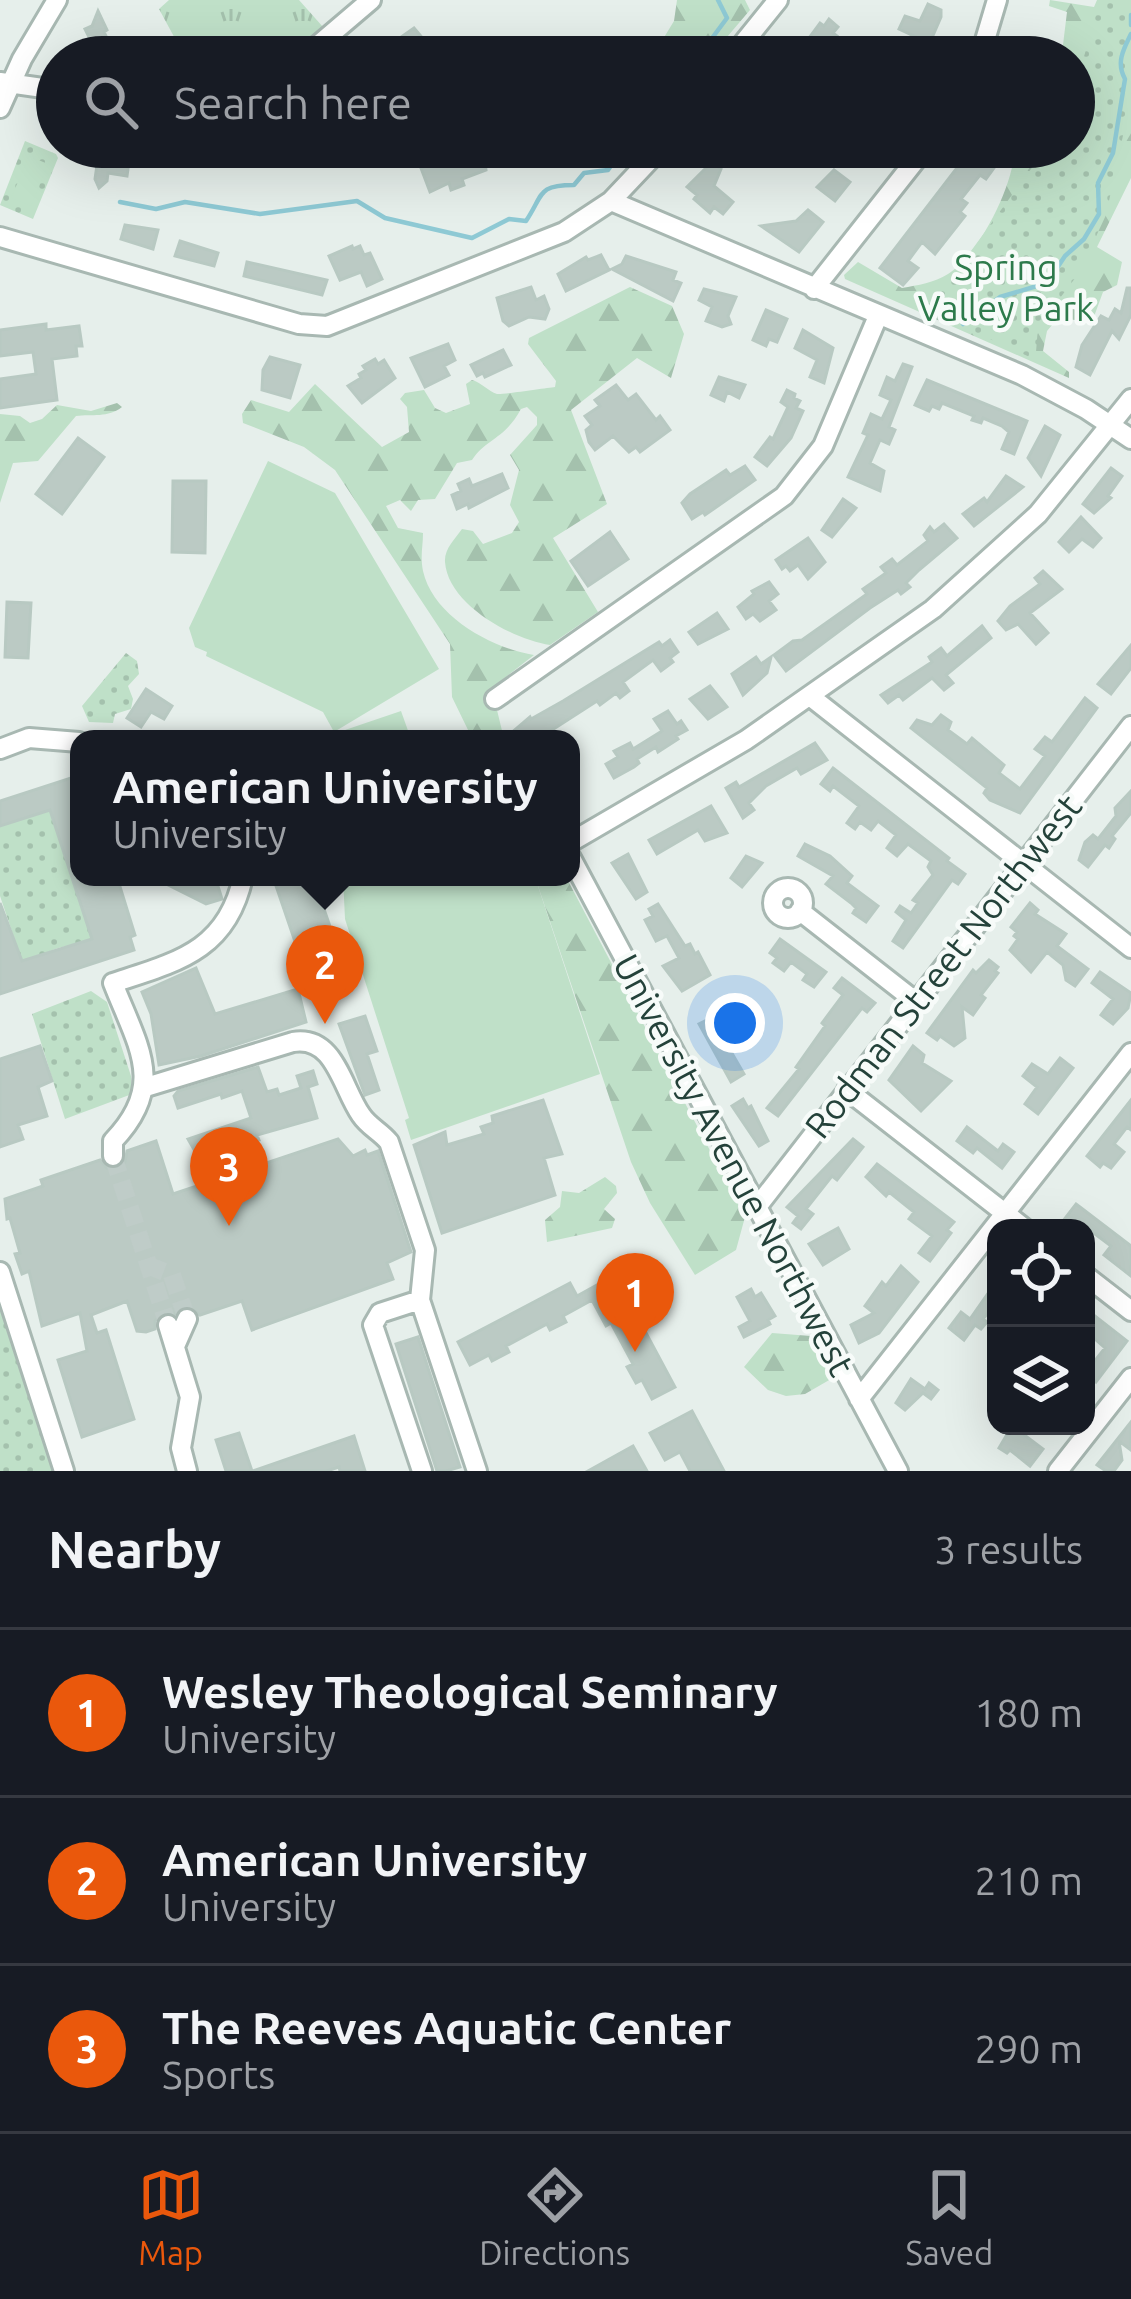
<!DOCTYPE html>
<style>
body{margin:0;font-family:Ubuntu,sans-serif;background:#242831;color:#f1f3f6}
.controls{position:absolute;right:36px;bottom:36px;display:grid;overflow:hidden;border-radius:24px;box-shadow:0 12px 48px #0002}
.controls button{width:108px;height:108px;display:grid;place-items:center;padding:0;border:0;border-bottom:3px solid #363941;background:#171b24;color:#f1f3f6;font:60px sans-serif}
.you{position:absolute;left:735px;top:1023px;width:42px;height:42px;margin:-30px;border:9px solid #fff;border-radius:50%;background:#1a73e8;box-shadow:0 0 0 18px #1a73e833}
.badge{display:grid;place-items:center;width:78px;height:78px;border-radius:50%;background:#ea580c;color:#fff;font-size:39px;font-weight:700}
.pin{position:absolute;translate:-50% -99px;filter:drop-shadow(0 3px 6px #0008)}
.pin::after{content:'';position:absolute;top:63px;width:42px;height:36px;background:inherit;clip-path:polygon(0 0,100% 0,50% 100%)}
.popup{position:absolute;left:70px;top:730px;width:510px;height:156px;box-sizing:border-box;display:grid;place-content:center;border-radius:24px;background:#171b24;filter:drop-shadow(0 3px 9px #0005);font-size:39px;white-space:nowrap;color:#9ea1a6}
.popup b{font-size:45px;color:#f1f3f6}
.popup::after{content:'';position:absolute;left:50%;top:100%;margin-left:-24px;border:24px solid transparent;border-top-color:#171b24}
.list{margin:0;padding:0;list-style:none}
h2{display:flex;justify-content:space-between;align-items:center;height:156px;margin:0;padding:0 48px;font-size:51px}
h2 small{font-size:39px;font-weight:400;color:#9ea1a6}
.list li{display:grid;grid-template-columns:78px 1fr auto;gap:36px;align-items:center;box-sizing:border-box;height:168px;padding:0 48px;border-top:3px solid #363941}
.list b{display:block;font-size:45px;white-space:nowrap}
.list p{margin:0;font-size:39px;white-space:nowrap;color:#9ea1a6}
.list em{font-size:39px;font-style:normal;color:#9ea1a6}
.icon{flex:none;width:66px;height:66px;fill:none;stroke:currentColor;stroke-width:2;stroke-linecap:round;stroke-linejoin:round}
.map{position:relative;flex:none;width:1131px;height:1471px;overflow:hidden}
.search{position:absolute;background:#171b24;box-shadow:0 12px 48px #0002;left:36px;right:36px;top:36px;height:132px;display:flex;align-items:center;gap:30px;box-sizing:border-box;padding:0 42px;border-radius:66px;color:#9ea1a6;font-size:45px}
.sheet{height:660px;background:#171b24}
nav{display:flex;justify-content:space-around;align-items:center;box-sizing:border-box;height:168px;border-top:3px solid #363941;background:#171b24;font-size:33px;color:#9ea1a6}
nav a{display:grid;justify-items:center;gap:6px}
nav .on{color:#ea580c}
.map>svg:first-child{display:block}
.grass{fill:url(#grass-tufts)}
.forest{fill:url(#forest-firs)}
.park{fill:url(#park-dots)}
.pitch{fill:#bfe0c8}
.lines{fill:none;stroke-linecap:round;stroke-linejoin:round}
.stream{stroke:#8ec9d4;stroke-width:4.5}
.building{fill:#bbcac4;stroke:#b8c9c2;stroke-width:3}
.minor-tunnel{stroke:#bfccc8;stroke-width:18;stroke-dasharray:18 9;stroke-linecap:butt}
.minor-casing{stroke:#a8b8b2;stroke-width:24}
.minor{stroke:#fff;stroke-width:18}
.labels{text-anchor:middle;stroke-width:9;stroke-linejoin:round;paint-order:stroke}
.park-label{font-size:36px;fill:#2d7a4b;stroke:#f7fbf9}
.street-label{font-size:36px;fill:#24423a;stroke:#f7fbf9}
</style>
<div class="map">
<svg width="1131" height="1471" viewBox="0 0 1131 1471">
<defs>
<pattern id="grass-tufts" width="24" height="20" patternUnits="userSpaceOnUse" patternTransform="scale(3)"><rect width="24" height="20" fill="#bfe0c8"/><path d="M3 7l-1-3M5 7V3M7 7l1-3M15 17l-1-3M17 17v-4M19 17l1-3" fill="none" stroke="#a4c1ad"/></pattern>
<pattern id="forest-firs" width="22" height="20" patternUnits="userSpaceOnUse" patternTransform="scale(3)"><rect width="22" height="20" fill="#bfe0c8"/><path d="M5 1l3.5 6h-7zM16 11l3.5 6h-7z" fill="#a4c1ad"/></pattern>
<pattern id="park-dots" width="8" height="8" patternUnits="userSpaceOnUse" patternTransform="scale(3)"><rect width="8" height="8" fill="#bfe0c8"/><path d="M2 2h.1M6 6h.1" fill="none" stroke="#a4c1ad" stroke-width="1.8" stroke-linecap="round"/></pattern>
</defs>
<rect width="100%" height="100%" fill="#e6efeb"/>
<path class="grass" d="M169,0h130l24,27 -36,30h-102l-26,-48z"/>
<path class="forest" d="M677,0h68l5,10 -40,47h-44l-6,-13 14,-23z
M1050,0l44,7 3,-7h34v178l-34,69 25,15 -5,23 -14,7 -11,30 -34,-4 -11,13 -4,20 26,21v6l-224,-99 -1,-4 14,-13 44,26c16,-3 32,-5 46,-14 30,-18 67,-90 66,-125l23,11 9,-13h28v-90h-11l-1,-4 5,-41 -18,-6z
M630,287l42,19 12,28 -13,44 -34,-20 -66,52 36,94 -54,34 45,74 -48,33c-36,-5 -102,-40 -105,-83 -1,-13 10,-23 17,-33l11,2 10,13 29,-11 7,-11 -9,-17 9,-35 -9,-15 27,-30v-8l-10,-10 -6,2c-17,31 -34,29 -49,51l-15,3 -22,36 -17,1 -7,11 -11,-11 -14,6 12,22 25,5c0,14 -3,23 0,38 10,45 68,77 111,84l-46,36 9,19 7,29h-47l12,-7 -17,-35 -2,-53 -115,-174 -31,-23 -61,-24 -1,-9 9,-14 38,12 26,-28 67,63 27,-15 -2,-25 -7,-8 5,-6 19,-3 11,18 11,5 24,-9 -4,-20 6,-4c10,3 16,11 25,14 3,1 49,-6 58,-7l1,-6 -28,-37 1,-6z
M117,403l5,4c-14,11 -30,7 -46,9l-38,45 -25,2 -13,40v-89l20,2 10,7 12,-4 15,-14 34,6z
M535,877h31l179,340 -9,33 -41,25 -45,-72 -19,-41z
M605,1177l11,9 1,7 -13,16 11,10 -3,9 -65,14 -2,-22 15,-13 2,-16 17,2z
M772,1333l39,3 20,43 -26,15 -19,2 -18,-6 -24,-23z"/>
<path class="park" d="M1100,0h31v98l-25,117 -27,58 -41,54 -2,25 9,12 -125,-57 21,-15 106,-145h27v-55z
M25,141l31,13 2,4 -25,61 -33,-14z
M126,653l11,8 2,13 -11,12 5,13 -2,10 -16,5 -2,9 -24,-1 -7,-16z
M47,801l47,145c-24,-5 -54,4 -69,24l-25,-74v-70l37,-12z
M91,991l16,11 24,74 1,18 -67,25 -33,-105z
M0,1299l57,172h-57z"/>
<path class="pitch" d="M29,156l19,8 -17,42 -20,-8z
M268,461l67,32 104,176 -105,63 -11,-20 -117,-56 1,-4 -12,-5 -6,-19z
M401,711l10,28h-63l-3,-9z
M343,877h192l65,197 -189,66 -6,-20 4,-2 -64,-199z"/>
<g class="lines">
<path class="stream" d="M1131,15v10
M698,57l29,-39 -9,-18
M120,202l36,7 29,-7 75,12 97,-13 28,17 87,20 37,-19 17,2c18,-27 11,-36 48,-36l10,-12 24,-3 16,-23
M963,324l37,-27 47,-14 18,-27 19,-17 15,-25 -1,-31 15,-30 12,-74c-9,-16 -2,-29 6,-45"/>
</g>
<path class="building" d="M928,4l13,6v7l-10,23 -16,5 3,-7 -19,-9 6,-13 15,5z
M98,11l9,19 -3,2 12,25 -30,-3 3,-17 -4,-8 7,-3z
M829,19l9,8 -5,6 4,3 -17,21h-25l25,-34 4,3z
M414,28l11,13 -4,3 12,13h-43l-6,-8z
M81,147h21l8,11 19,4 -2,14 -19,-3 -1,8 -8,7 -4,-9 2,-14z
M224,147v14l-64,3 -1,-16z
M472,147h11l3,23 -24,9 2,6 -13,5 -2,-7 -19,9 -9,-24z
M973,147h26l-13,16 8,5 -8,11 -6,-4 -19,24 6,4 -7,9 5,4 -30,38 -13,-12 -14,19 10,7 -15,17 -23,-17z
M712,162l9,7 -7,17 19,16 -10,12 -9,-7 -4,6 -16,-14 3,-4 -10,-8z
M834,170l16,12 -15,19 -18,-14z
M808,210l15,12 -24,30 -38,-26 35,-5z
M125,225l33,5 -5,19 -32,-10z
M180,241l38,12 -4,13 -39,-10z
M352,246l1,3 7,-3 4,9 6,-2 12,26 -15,7 -6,-14 -21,8 -11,-24z
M601,255l8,15 -43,21 -8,-17 28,-17 2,3z
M626,256l50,16 -3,8 8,3 -8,18 -61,-32 10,-5z
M247,262l80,18 -5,15 -78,-19z
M531,287l5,13 8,-4 5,13 -4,10 -16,-2 -20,9 -6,-5 -6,-23z
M1127,288h4v27l-12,24 -7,-8 -22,44 -14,-8 6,-22 19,-29 8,4 6,-11 6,4z
M704,289l32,8 -8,19 3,8 -9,3 -16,-6 6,-14 -13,-7z
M766,310l21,9 -10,23 -8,-3 -3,7 -13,-6z
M46,324v6l33,-4 3,20h-6l1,10 -25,3 5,41 -57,8v-29l36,-5 -3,-22 -33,4v-26z
M803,330l30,18 -9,35 -14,-6 7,-17 -22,-12z
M448,344l7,16 -11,6 5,9 -24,12 -14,-29z
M503,350l8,15 -26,12 -2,-4 -6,3 -6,-11z
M270,357l30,8 -10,33 -28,-8 1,-20z
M375,359l3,5 6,-4 11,18 -33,25 -14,-17 13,-8 -2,-4 7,-4 -3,-4z
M903,364l9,3 -23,60 6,3 -6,14 -9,-4 -10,23 14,8 -4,20 -32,-14 20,-42 -5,-2 8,-19 11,5 9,-19 -11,-5 7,-18 8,4z
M719,377l26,8 -6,13 -12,-6 -3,9 -13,-6z
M927,380l100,41 -13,33 -12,-5 7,-17 -7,-6 -19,-8 -2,5 -9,-3 2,-4 -32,-13 -3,6 -7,-3 -3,5 -14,-6z
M616,385l12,15 8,-6 20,26 4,-4 10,14 -30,22 -4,-5 -7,5 -16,-16 -18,14 -6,-8 -3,-12 6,-5 -7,-9 15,-10 -5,-6z
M787,390l8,4 -1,4 6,3 -4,7 7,3 -12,27 -24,28 -12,-9 15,-20 3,2 15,-32 -7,-5z
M1045,426l15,9 -19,41 -13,-18z
M78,438l26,19 -42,57 -26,-20z
M745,466l10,14 -50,35 -2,-3 -11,7 -10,-16 8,-9 36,-24 4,5z
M1111,468l11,8 -14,20 3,2 -17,15 -11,-9z
M502,474l6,14 -39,20 -1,-4 -11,5 -5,-14 9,-4 -3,-7 11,-5 3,7z
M1006,476l17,11 -49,39 -11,-12 21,-16 3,4z
M173,481h33l-1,72 -33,-1z
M843,499l13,9 -24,29 -10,-7z
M1081,517l20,21 -8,9 -11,-8 -13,13 -10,-10z
M944,524l13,14 -38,32 -13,13 4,4 -9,7 -3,-4 -28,18 -84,63 -12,-16 19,-14 9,-1 65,-46 -4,-5 23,-16 -5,-6 11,-8 5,6 31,-24 -4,-6 6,-8 4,5z
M610,532l18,27 -40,27 -17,-25z
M808,538l17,24 -17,17 -10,-14 -8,6 -4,-5 -4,3 -6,-9z
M1043,571l19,18 -32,24 18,20 -12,11 -18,-20 -12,6 -8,-9 12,-15 30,-22 -5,-6z
M769,582l9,12 -9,7 7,9 -16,11 -7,-7 -7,5 -8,-12 16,-13 -2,-3z
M7,602l24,1 -3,55 -23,-1z
M717,613l11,16 -30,15 -9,-12z
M982,626l9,12 -45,37 7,8 -9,7 -12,-12 -29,22 -4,-5 -11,8 -7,-8 51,-33 -3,-5 12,-9 6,8z
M670,640l8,12 -8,6 3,4 -12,9 -8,-11 -30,22 6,9 -9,7 -4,-5 -16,12 -3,-4 -59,38h-34l26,-22 1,2 32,-18 96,-59 3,4z
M1131,645v23l-20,26 -13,-10z
M756,657l5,7 10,-7 -4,16 -24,22 -11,-21z
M710,686l17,21 -19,12 -18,-20z
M146,689l26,17 -8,13 -13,-7 -10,15 -14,-9z
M1085,698l12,10 -77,105 -30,-13 -6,-7 3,-5 -76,-60 6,-8 15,5 9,-10 10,7 -3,8 19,14 5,-6 32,27 -5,8 21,16 25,-33 -10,-7 10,-12 7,5z
M668,711l9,13 4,-3 6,9 -11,6 2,3 -20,13 -2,-5 -19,12 2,4 -5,4 -20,11 -8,-14 12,-7 -4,-6 16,-8 3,6 29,-18 -8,-12z
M815,743l12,17 -26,14 -4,-6 -31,18 -17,17 5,7 -11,8 -17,-30 10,-6 3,5z
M833,768l116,90 -2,3 18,13 -7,10 -6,-4 -49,68 -10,-7 13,-21 -10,-8 4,-6 11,7 7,-10 -5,-3 20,-25 -5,-8 3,-6 -23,-17 -11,12 -10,-8 9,-13 -18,-14 -7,9 -11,-8 -5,7 -8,-6 12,-17 -26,-20 -3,5 -9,-7z
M77,776l2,101h38l18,58 -5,2 4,13 -134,44v-91l22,58 70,-22 -42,-129 -50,16v-25z
M1131,791v22l-19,23 3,3 -6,9 -4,-3 -17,22 -9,-7 6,-18 8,-7 5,4 18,-23 -1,-8z
M711,806l16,27 -22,8 -7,-11 -41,24 -8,-14z
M805,844l25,12 22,20 -5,7 31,23 -12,16 -13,-9 3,-5 -5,-5 -25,-19 7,-8 -35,-20z
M628,854l19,38 -11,7 -24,-36z
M746,856l16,7 -20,24 -11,-9z
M152,877h54l11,6 5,16 -16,5z
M273,877h40l22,64 -10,3 2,6 -26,9z
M1030,903l8,7 -3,4 31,20 -9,12 31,23 -13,17 -9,-6 -3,-15 -16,-13 -16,20 -21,-22 8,-11 -4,-3 3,-4 -6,-5z
M658,904l27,42 5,-2 5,10 3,-2 12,23 -28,16 -19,-25 16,-8 -12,-22 -11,5 -11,-21 8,-4 -4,-7z
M780,939l46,33 -12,15 -11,-7 4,-6 -16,-12 -7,9 -11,-8 4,-5 -7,-5z
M989,960l9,7 -3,4 3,2 -17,22 4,3 -12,17 -11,-8 3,31 -11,8 -14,-10 -3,4 -10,-7 46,-63 3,3z
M196,968l19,46 83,-25 8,33 -105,34 -42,9 -8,-51 -9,-22z
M1100,972l31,21 -3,15 -15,16 -12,-9 12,-16 -21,-16z
M842,978l33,25 -8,9 -5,-4 -84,108 -11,-8 32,-39 -3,-2 29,-41 -3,-3 21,-28 -9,-7z
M721,1013l4,9 -6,3 3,11 22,38 -13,8 -32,-58z
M365,1016l12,35 -10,3 12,36 -14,5 -26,-71z
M40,1046l12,35 -14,6 9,29 -29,9 5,14 -23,8v-88z
M913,1046l11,9 -2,8 29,18 -30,30 -32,-31z
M1060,1058l13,10 -35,46 -13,-10 12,-17 -14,-11 9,-12 16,10z
M258,1067l9,25 10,-3 2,6 22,-7 -4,-12 16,-5 4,13 -9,3 9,31 -60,17 2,5 -59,20 -12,-21 63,-21 -9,-27 -20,7 -1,-4 -43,14 -4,-12 4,-5z
M743,1099l5,9 3,-2 17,35 -9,5 -27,-40z
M543,1100l19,54 -18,4 11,37 -113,38 -28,-88 31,-13 2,13 37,-11 -3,-7 12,-4 -1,-7z
M1131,1100v30l-4,-3 -13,17 10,8 -13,16 -8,-5 -3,4 -13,-11z
M967,1127l31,24 5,-7 11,8 -12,16 -25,-20 -4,5 -16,-12z
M338,1139l15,17 12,-6 2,5 11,-4 33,101 -24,11 6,16 -141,51 -10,-29 -42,14 -13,-9 -12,8 -12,-1 -8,8v8l-9,3 -9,-1 -10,-30 -36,14 6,18 9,-3 28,89 -52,18 -24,-77 29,-9 -7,-38 -38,13 -13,-55 -7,3 -7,-20 5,-1 -10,-35 -3,1 -2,-20 38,-13 -2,-6 59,-20 7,8h12l6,-6 2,-11 29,-10 17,53z
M853,1139l10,8 -26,33 -5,-4 -26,33 7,5 -12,15 -8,-6 5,-7 -11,-9z
M877,1164l77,58 -7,8 4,3 -21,28 -11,-8 13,-17 -23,-17 5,-7 -25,-20 -3,4 -20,-19z
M1076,1204l55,42v30l-27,-21 7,-9 -24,-18h-15l-9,-7z
M838,1228l11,21 -26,16 -14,-21z
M901,1266l17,16 -39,51 -20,10 -8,-18 23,-12 -9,-7 17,-24 4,4z
M615,1275l60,112 -23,12 -10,-19 -6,3 -9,-16 6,-3 -22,-41 -5,3 -14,-26 -29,16 3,6 -16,8 -3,-6 -41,22 3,6 -17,9 -3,-6 -19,10 -12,-23 112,-59 7,13z
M996,1282v21l-13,16 4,3 -6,7 -6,-4 -11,15 -15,-12 12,-16 9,7z
M751,1289l4,8 6,-4 14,23 -7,4 2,4 -26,13 -5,-10 11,-6 -13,-24z
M1091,1313l36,28 -31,41 -10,-10 19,-24 -19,-17v-11z
M418,1337l42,130 -14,4h-9l-41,-127z
M911,1379l14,10 4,-6 9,7 -7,9 -8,-6 -18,17 -9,-7z
M692,1411l32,60h-34l-10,-19 -15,8 -15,-27z
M1131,1422v28l-12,-9 3,19 -8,11h-8l-9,-6z
M1012,1426h17l-6,8 20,15 -13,17 -20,-16 -3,3 -8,-5z
M239,1433l13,38h-26l-10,-31z
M354,1436l11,35h-25l-1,-4 -12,4h-74z
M633,1446l14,25h-59z"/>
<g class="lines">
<path class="minor-tunnel" d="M113,1156l55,169
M147,1265l25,10 15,44"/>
<defs>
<path id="minor" d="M304,57l67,-57
M732,57l46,-57
M980,57l17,-57
M0,82l57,8
M0,108l22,-49 35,-59
M611,201l411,174 64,34 45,30
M0,237l299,87 28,2 237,-94 47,-31 51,-54
M814,289l112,-142
M811,697l320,251
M495,699l289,-203 39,-50 55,-130
M0,749l29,-11 50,4
M571,842l175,-102 187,-131 105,-95 93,-115
M571,858l327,613
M773 903a15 15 0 1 1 30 0a15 15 0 1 1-30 0Z
M800,911l115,90
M146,1087l147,-45c42,-7 49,46 68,73 8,12 19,16 28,27l36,108 -5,50 57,171
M847,1090l177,138
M113,1156v-15c54,-56 25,-94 0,-158 64,-21 114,-32 130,-106
M757,1207l374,-481
M0,1272l64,199
M1086,1276l45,35
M420,1300l-40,13 -7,12 49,146
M168,1325l22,72 -9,51 6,23
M176,1344l11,-25
M859,1399l272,-346
M1058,1471l73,-93"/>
</defs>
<use href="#minor" class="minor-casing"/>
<use href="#minor" class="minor"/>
</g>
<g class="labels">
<g class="park-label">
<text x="1006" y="280">Spring<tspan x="1006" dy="41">Valley Park</tspan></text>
</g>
<g class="street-label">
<text transform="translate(943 966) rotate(-52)" y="13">Rodman Street Northwest</text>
<text transform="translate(734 1165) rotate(62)" y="13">University Avenue Northwest</text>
</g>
</g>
</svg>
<div class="controls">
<button><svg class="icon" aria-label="locate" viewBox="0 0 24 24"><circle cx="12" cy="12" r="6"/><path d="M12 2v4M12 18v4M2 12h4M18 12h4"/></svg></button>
<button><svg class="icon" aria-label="layers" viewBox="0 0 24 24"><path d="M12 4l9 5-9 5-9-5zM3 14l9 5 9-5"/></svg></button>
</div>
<div class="you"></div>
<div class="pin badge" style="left:635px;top:1352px">1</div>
<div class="pin badge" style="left:325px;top:1024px">2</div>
<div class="popup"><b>American University</b>University</div>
<div class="pin badge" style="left:229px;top:1226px">3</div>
<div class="search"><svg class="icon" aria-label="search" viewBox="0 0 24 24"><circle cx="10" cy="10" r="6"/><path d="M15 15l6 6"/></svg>Search here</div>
</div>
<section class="sheet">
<h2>Nearby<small>3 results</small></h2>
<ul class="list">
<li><span class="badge">1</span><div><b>Wesley Theological Seminary</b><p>University</p></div><em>180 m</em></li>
<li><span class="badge">2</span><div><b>American University</b><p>University</p></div><em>210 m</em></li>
<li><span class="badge">3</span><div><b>The Reeves Aquatic Center</b><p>Sports</p></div><em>290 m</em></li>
</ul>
</section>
<nav>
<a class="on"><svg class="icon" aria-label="map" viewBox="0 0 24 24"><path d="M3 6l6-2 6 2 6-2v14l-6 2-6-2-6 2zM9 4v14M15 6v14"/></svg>Map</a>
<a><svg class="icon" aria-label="directions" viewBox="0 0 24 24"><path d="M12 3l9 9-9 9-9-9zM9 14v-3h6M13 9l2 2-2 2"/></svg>Directions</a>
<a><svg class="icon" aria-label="saved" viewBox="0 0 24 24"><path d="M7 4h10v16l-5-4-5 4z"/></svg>Saved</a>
</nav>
